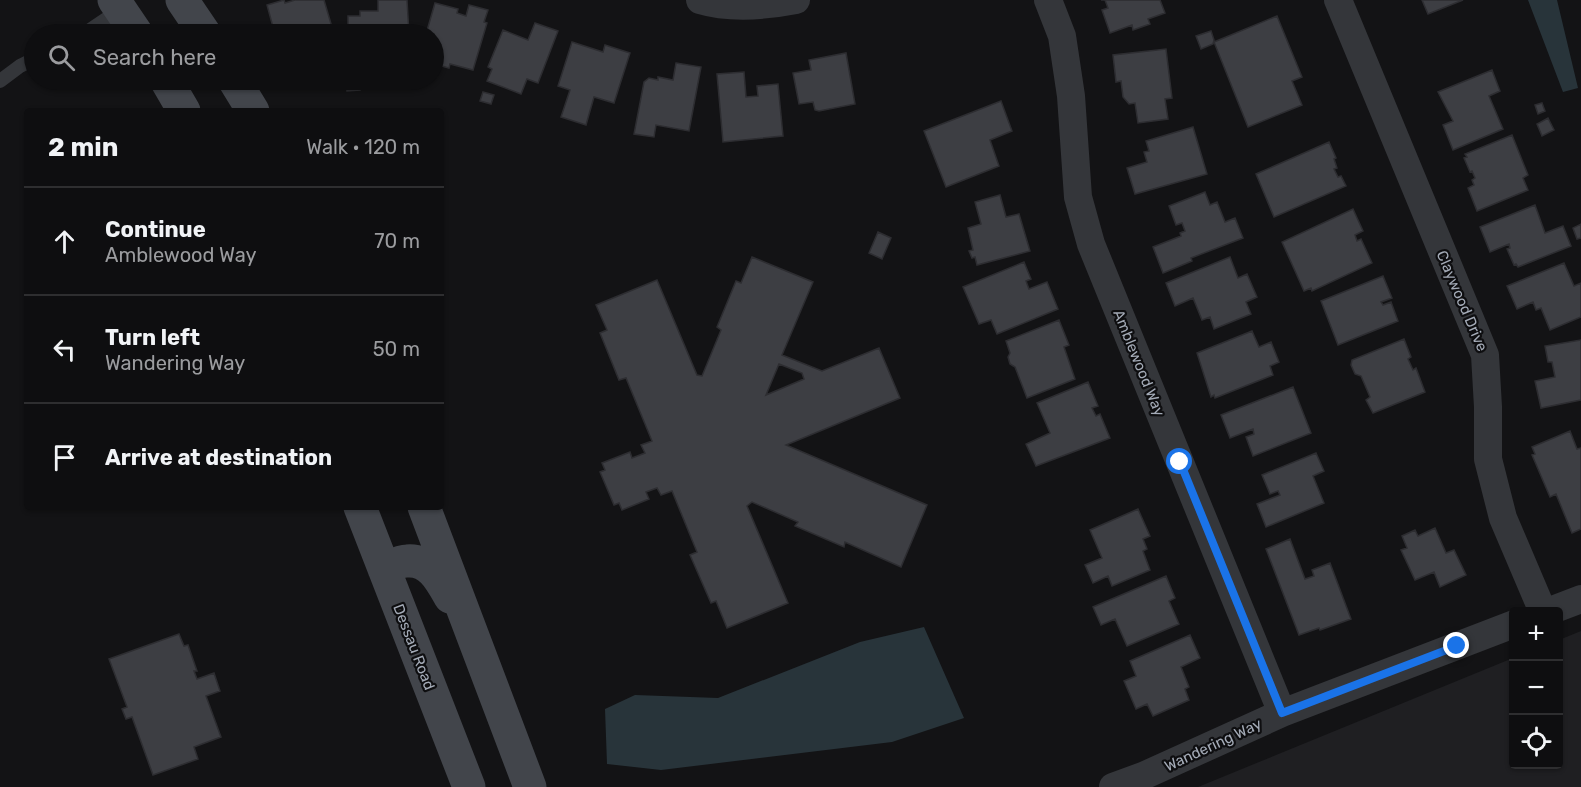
<!DOCTYPE html>
<meta charset="utf-8">
<style>
body{margin:0;font-family:Rubik,sans-serif;background:#1c1c1e;color:#f1f3f6}
.controls{position:absolute;right:18px;bottom:18px;display:grid;overflow:hidden;border-radius:6px;box-shadow:0 2px 4px #0004}
.controls button{width:54px;height:54px;display:grid;place-items:center;padding:0;border:0;border-bottom:2px solid #2e2e30;background:#0e0e10;color:#f1f3f6;font:30px sans-serif}
.stop{position:absolute;width:18px;height:18px;margin:-14px;border:4px solid #1a73e8;border-radius:50%;background:#fff}
.stop.end{background:#1a73e8;border-color:#fff;box-shadow:0 2px 6px #0008}
.list{margin:0;padding:0;list-style:none}
h2{display:flex;justify-content:space-between;align-items:center;height:78px;margin:0;padding:0 24px;font-size:26px}
h2 small{font-size:20px;font-weight:400;color:#9b9c9f}
.list li{display:grid;grid-template-columns:39px 1fr auto;gap:18px;align-items:center;box-sizing:border-box;height:108px;padding:0 24px;border-top:2px solid #2e2e30}
.list b{display:block;font-size:22px;white-space:nowrap}
.list p{margin:0;font-size:20px;white-space:nowrap;color:#9b9c9f}
.list em{font-size:20px;font-style:normal;color:#9b9c9f}
.icon{flex:none;width:33px;height:33px;fill:none;stroke:currentColor;stroke-width:2;stroke-linecap:round;stroke-linejoin:round}
.map{position:relative;flex:none;width:1581px;height:787px;overflow:hidden}
.search{position:absolute;background:#0e0e10;box-shadow:0 2px 4px #0004;left:24px;top:24px;width:420px;height:66px;display:flex;align-items:center;gap:15px;box-sizing:border-box;padding:0 21px;border-radius:33px;color:#9b9c9f;font-size:22px}
.panel{position:absolute;background:#0e0e10;box-shadow:0 2px 4px #0004;left:24px;top:108px;width:420px;height:402px;border-radius:6px}
.map>svg:first-child{display:block}
.built{fill:#1f1f22}
.water{fill:#28343a}
.building{fill:#3d3e43;stroke:#2d2d31;stroke-width:1.5;fill-rule:evenodd}
.lines{fill:none;stroke-linecap:round;stroke-linejoin:round}
.service{stroke:#34363a;stroke-width:14}
.minor{stroke:#34363a;stroke-width:28}
.secondary{stroke:#42454b;stroke-width:33}
.route{stroke:#1a73e8;stroke-width:8}
.labels{text-anchor:middle;stroke-width:4.5;stroke-linejoin:round;paint-order:stroke}
.street-label{font-size:15px;fill:#a4abb7;stroke:#0e0e10}
</style>
<div class="map">
<svg width="1581" height="787" viewBox="0 0 1581 787">
<rect width="100%" height="100%" fill="#131315"/>
<path class="built" d="M1581,631v156h-383l315,-129 1,106h44l1,-124z"/>
<path class="water" d="M1528,0h29l21,88 -15,4z
M924,627l40,91 -72,24 -231,28 -54,-6 -2,-55 30,-14 83,3 142,-56z"/>
<path class="building" d="M284,0l1,3 10,-3h29l10,34h-63l2,-7 -6,-22z
M378,0h29l2,34h-61v-18h12v-5h18z
M1101,0h59l5,13 -17,6 2,5 -17,6 -1,-5 -22,8 -8,-23 6,-2 -3,-8z
M1422,0h41l-35,14z
M435,3l23,6 -1,4 9,3 3,-11 19,5 -4,12 3,1 -14,47 -23,-6 -1,4 -15,-4v-30h-8z
M1277,16l25,61 -10,4 10,24 -54,22 -34,-85z
M535,23l23,8 -20,52 -11,-4 -6,15 -34,-13 5,-12 -4,-2 15,-37 25,10z
M1211,31l3,9 -1,4 -12,5 -5,-13z
M572,42l31,10 2,-7 25,8 -16,50 -20,-6 -8,28 -25,-8 9,-27 -12,-4z
M1166,49l6,49 -7,1 3,20 -30,4 -3,-20 -6,1 -6,-7 -2,-16 -5,1 -3,-27z
M846,53l9,51 -36,7 -4,-1 -2,-8 -14,2 -6,-31 18,-3 -2,-10z
M676,63l25,4 -12,64 -33,-6 -2,12 -20,-3 10,-52 5,-4 9,2v-3l15,3z
M1492,70l8,21 -11,5 14,33 -50,21 -10,-25 10,-4 -15,-29z
M744,72l2,25 12,-1 -1,-10 21,-2 5,52 -60,6 -6,-68z
M346,80h13l1,10 -13,1z
M483,92l11,3 -3,9 -11,-3z
M1001,101l11,30 -22,9 9,26 -53,21 -22,-56z
M1542,103l3,8 -7,3 -3,-9z
M1548,118l6,12 -12,6 -5,-12z
M1193,127l14,47 -72,20 -8,-26 20,-6 -3,-10 5,-1 -3,-10z
M1512,135l16,40 -5,3 5,12 -51,21 -9,-23 6,-3 -2,-5 3,-2 -3,-7 -2,1 -6,-14 3,-1 -2,-3z
M1329,142l7,16 -2,1 3,9 -3,1 4,8 3,-1 5,10 -72,31 -18,-43z
M1205,192l5,13 7,-3 8,20 10,-4 8,20 -52,20 1,3 -29,12 -10,-26 28,-11 -1,-3 5,-2 -3,-8 -6,2 -7,-19z
M1000,195l6,22 13,-3 11,37 -53,14 -2,-8 -3,1 -3,-7 4,-1 -5,-22 13,-4 -6,-22z
M1535,205l10,28 18,-7 8,20 -53,21 -2,-3 -2,1 -7,-16 3,-1 -1,-4 -19,8 -10,-25z
M1353,209l10,22 -8,4 2,6 4,-2 11,24 -60,28 -1,-3 -7,3 -22,-49z
M1581,224v14l-4,1 -4,-11z
M878,232l13,6 -9,21 -13,-6z
M752,257l61,25 -31,73 40,16 57,-23 21,50 -114,47 141,60 -26,62 -56,-25 -1,5 -49,-21 3,-4 -46,-20 -5,4 41,97 -61,25 -11,-27 -5,2 -21,-48 7,-3 -25,-61 -11,4 -4,-7 -11,4 3,7 -27,11 -3,-7 -5,2 -14,-33 5,-2 -3,-7 28,-11 2,6 13,-5 -4,-8 11,-4 -26,-63 -7,2 -19,-47 7,-3 -11,-25 61,-25 40,95 5,1 19,-46 -4,-3 19,-46 5,2zM779,364l23,9 2,6 -38,16z
M1230,257l8,21 9,-4 10,23 -11,5 5,12 -37,15 -4,-12 -8,3 -9,-22 -18,8 -9,-23z
M1024,262l7,17 -5,2 3,8 18,-7 11,27 -61,25 -6,-14 -12,4 -16,-37z
M1564,263l10,23 7,-3v34l-31,13 -9,-22 -5,2 -3,-8 -16,7 -10,-23z
M1383,276l9,22 -11,4 2,3 8,-3 7,19 -60,24 -17,-44z
M1059,320l10,25 -5,2 11,32 -48,19 -12,-31 -5,-3 -2,-7 2,-4 -4,-12z
M1252,331l7,16 12,-5 8,20 -9,4 3,9 -58,23 -1,-3 -3,2 -14,-44z
M1404,339l7,18 -3,2 5,11 3,-2 9,24 -52,21 -7,-13 4,-3 -9,-21 -6,-2 -4,-9 1,-5z
M1581,340v60l-40,8 -6,-27 20,-4 -3,-15h-4l-3,-16z
M1088,382l10,24 -6,2 4,8 4,-2 10,24 -74,28 -10,-22 24,-11 -13,-30z
M1293,387l18,46 -58,23 -7,-19 8,-3 -1,-5 -23,9 -9,-23z
M1570,431l7,18 4,-1v81l-9,4 -16,-39 -6,3 -18,-42 3,-1 -3,-7z
M1316,453l8,18 -11,5 11,27 -58,24 -9,-23 23,-9 -2,-4 -8,3 -8,-19z
M1138,509l12,27 -7,3 4,10 -4,2 7,19 -38,16 -4,-10 -15,7 -8,-18 17,-7 -12,-28z
M1435,528l11,25 8,-3 12,25 -26,12 -6,-15 -19,8 -14,-30 6,-2 -5,-12 13,-6 3,6z
M1290,539l15,40 9,-3 -2,-6 18,-7 21,56 -31,11 -1,-2 -20,7 -33,-86z
M1166,576l9,22 -6,3 10,23 -52,22 -12,-27 -14,6 -8,-18z
M179,634l5,12 4,-1 9,26h-3l3,8 17,-6 6,18 -14,5 15,41 -27,10 4,12 -45,16 -21,-58 -6,2 -4,-10 5,-2 -18,-48z
M1190,635l10,23 -19,9 8,20 -4,2 4,11 -36,16 -6,-12 -11,5 -12,-28 12,-5 -6,-15z"/>
<g class="lines">
<path class="service" d="M84,34l37,-25
M0,81l20,-15 14,-7"/>
<path class="minor" d="M700,0c30,9 65,6 96,0
M1048,0l14,36 9,60 7,101 13,47 191,469
M1338,0l147,355 3,52v52l15,59 40,94
M1547,612l34,-13
M1113,787l30,-11 139,-63 232,-89"/>
<path class="secondary" d="M114,0l23,34
M182,0l23,34
M166,80l18,31
M234,80l19,31
M360,507l109,280
M424,507l106,280
M384,569c7,-3 16,-8 23,-8 23,-2 34,20 43,36"/>
</g>
<g class="lines">
<path class="route" d="M1180,462l102,251 175,-67"/>
</g>
<g class="labels">
<g class="street-label">
<text transform="translate(1462 301) rotate(67)" y="5">Claywood Drive</text>
<text transform="translate(1139 363) rotate(68)" y="5">Amblewood Way</text>
<text transform="translate(414 647) rotate(69)" y="5">Dessau Road</text>
<text transform="translate(1213 745) rotate(-25)" y="5">Wandering Way</text>
</g>
</g>
</svg>
<div class="controls">
<button>+</button>
<button>−</button>
<button><svg class="icon" aria-label="locate" viewBox="0 0 24 24"><circle cx="12" cy="12" r="6"/><path d="M12 2v4M12 18v4M2 12h4M18 12h4"/></svg></button>
</div>
<div class="stop" style="left:1180px;top:462px"></div>
<div class="stop end" style="left:1457px;top:646px"></div>
<div class="search"><svg class="icon" aria-label="search" viewBox="0 0 24 24"><circle cx="10" cy="10" r="6"/><path d="M15 15l6 6"/></svg>Search here</div>
<section class="panel">
<h2>2 min<small>Walk · 120 m</small></h2>
<ul class="list">
<li><svg class="icon" aria-label="ahead" viewBox="0 0 24 24"><path d="M12 20V5M6 11l6-6 6 6"/></svg><div><b>Continue</b><p>Amblewood Way</p></div><em>70 m</em></li>
<li><svg class="icon" aria-label="left" viewBox="0 0 24 24"><path d="M17 20v-9H6M10 6l-5 5 5 5"/></svg><div><b>Turn left</b><p>Wandering Way</p></div><em>50 m</em></li>
<li><svg class="icon" aria-label="arrive" viewBox="0 0 24 24"><path d="M6 21V4h12l-3 4 3 4H6"/></svg><div><b>Arrive at destination</b></div></li>
</ul>
</section>
</div>
